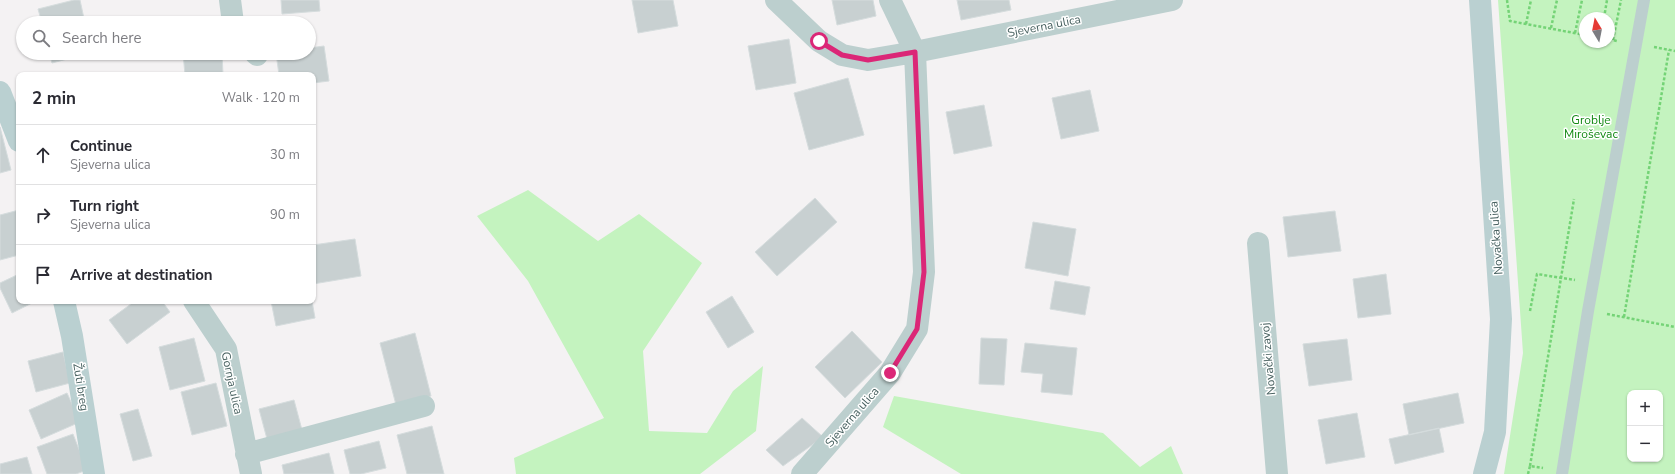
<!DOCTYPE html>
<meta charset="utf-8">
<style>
body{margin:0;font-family:"Nunito Sans",sans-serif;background:#f2f2f3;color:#2b2b33}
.controls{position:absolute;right:12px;bottom:12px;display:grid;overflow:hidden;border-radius:8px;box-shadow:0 1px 3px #0004}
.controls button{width:36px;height:36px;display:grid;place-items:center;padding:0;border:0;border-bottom:1px solid #e1e1e2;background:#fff;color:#2b2b33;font:20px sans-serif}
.compass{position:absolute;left:1579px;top:12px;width:36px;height:36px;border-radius:50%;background:#fff;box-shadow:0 1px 3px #0004;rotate:350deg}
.stop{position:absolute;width:12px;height:12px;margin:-9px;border:3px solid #db2777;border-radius:50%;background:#fff}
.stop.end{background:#db2777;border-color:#fff;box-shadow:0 1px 4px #0008}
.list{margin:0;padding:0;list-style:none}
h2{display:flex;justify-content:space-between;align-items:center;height:52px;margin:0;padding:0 16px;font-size:17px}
h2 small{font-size:13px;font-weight:400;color:#7c7c81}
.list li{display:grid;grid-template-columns:26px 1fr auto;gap:12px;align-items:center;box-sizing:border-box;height:60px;padding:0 16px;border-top:1px solid #e1e1e2}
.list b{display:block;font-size:15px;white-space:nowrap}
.list p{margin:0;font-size:13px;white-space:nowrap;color:#7c7c81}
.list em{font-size:13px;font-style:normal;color:#7c7c81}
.icon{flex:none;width:22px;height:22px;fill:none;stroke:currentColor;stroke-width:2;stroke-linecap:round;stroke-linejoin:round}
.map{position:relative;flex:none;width:1675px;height:474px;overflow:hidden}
.search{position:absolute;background:#fff;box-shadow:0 1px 3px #0004;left:16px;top:16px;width:300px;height:44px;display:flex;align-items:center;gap:10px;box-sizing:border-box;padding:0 14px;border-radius:22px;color:#7c7c81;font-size:15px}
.panel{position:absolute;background:#fff;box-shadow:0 1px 3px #0004;left:16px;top:72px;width:300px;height:232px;border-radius:8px}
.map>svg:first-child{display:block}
.green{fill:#c4f3bf;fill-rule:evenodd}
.building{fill:#c8d0d1;stroke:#d5dcdd}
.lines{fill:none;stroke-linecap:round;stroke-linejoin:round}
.path{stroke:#74d376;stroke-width:2.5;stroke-dasharray:3 2;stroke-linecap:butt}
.lane{stroke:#bccfce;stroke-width:12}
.street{stroke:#bccfce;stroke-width:22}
.secondary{stroke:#bad0d1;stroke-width:22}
.route{stroke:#db2777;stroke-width:5}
.labels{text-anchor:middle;stroke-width:3;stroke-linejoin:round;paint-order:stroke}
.street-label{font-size:12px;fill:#486160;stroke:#fff}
.park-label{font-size:12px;fill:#128913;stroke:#fff}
</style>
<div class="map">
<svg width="1675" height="474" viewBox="0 0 1675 474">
<rect width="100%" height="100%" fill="#f4f2f3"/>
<path class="green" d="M1498,0h177v474h-171l19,-121zM1585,18h24v24h-24zM1630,393h30v66h-30z
M528,190l70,51 41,-27 63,49 -59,88 6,80 58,2 26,-42 30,-25 -7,65 -56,43h-184l-2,-16 90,-40 -76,-137 -51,-65z
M894,396l209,37 37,34 31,-21 12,28h-222l-78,-47z"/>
<path class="building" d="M74,0h6l5,23h-43l-4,-14z
M281,0h38l1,11 -38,3z
M632,0h41l5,26 -40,7z
M832,0h41l3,16 -39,9z
M957,0h52l2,10 -50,10z
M789,39l7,44 -40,7 -8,-44z
M324,46l5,35 -16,2v-8h-34l-3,-22h33v-5z
M49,53h41l-38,10z
M183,53h39l1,22h-38z
M848,78l16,57 -55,15 -15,-57z
M1090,90l9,41 -38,8 -9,-41z
M984,105l8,41 -38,8 -8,-42z
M0,127l11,43 -11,3z
M815,198l22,24 -60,54 -22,-24z
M19,210v45l-19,5v-45z
M1335,211l6,40 -53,6 -5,-40z
M1033,222l43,7 -8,47 -43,-8z
M355,239l6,37 -48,8v-39z
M19,274v27h17l-24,12 -12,-25v-5z
M1386,274l5,40 -33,4 -5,-39z
M1055,281l35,6 -5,28 -35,-6z
M732,296l22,36 -26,16 -22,-36z
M135,301h27l8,11 -43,32 -18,-24z
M271,301h41l3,17 -39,8z
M852,331l30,31 -37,36 -30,-31z
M415,333l16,63 -35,9 -16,-62z
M194,338l11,43 -35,9 -11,-43z
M981,338l26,1 -3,46 -25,-1z
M1347,339l5,41 -43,6 -6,-42z
M1025,343l52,5 -5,47 -31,-3 2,-18 -22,-2z
M63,352l7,31 -34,9 -8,-31z
M216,383l11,43 -35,9 -11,-43z
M67,393l13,29 -39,17 -12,-29z
M1458,393l6,30 -55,12 -6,-31z
M294,400l8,30 -35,9 -8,-30z
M138,409l14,47 -19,5 -13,-47z
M1357,413l8,44 -39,7 -8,-44z
M802,418l21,19 -40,29 -17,-16z
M432,426l12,48h-37l-10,-39z
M1439,428l5,24 -49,12 -6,-25z
M73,434l14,36 -11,4h-29l-10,-27z
M379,441l7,27 -25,6h-11l-6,-24z
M329,453l5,21h-50l-2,-9z
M27,457l5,17h-32v-10z"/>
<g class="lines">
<path class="path" d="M1507,0l3,21 75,14
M1604,18l3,-18
M1526,24l5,-24
M1551,28l6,-28
M1575,33l7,-33
M1609,39l8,2
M1613,40l8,-40
M1654,47l21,4
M1530,311l7,-37 38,6
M1607,314l68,13
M1624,317l45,-267
M1530,466l44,-267
M1528,474l2,-8 13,2"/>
<path class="lane" d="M1562,474l26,-163 56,-311"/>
<path class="street" d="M230,0l3,23
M776,0l43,41 23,14 26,5 47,-8 257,-52
M255,53l2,2
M1258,243l19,231
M194,301l32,48 25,125
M246,454l178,-48
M802,474l88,-101 27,-44 7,-57 -9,-220 -25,-52"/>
<path class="secondary" d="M1480,0l21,319 -6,113 -11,42
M0,92l19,49
M64,301l8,35 22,138"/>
</g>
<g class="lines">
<path class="route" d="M819,41l23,14 26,5 47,-8 9,220 -7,57 -27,44"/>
</g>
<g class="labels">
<g class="street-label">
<text transform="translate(1044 26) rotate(-11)" y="4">Sjeverna ulica</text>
<text transform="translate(1496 238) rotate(-94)" y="4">Novačka ulica</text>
<text transform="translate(1268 359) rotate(-95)" y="4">Novački zavoj</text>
<text transform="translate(232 383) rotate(78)" y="4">Gornja ulica</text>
<text transform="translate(81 387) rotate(81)" y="4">Žuti breg</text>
<text transform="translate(852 417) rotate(-49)" y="4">Sjeverna ulica</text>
</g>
<g class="park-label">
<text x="1591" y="124">Groblje<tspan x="1591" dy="14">Miroševac</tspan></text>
</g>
</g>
</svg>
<div class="controls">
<button>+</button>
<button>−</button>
</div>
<svg class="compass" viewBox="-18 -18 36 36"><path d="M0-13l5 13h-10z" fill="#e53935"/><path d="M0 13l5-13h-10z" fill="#7c7c81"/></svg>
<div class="stop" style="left:819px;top:41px"></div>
<div class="stop end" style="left:890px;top:373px"></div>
<div class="search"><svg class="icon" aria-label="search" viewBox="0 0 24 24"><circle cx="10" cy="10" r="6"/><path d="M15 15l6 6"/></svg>Search here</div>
<section class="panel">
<h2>2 min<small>Walk · 120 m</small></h2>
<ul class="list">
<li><svg class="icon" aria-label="ahead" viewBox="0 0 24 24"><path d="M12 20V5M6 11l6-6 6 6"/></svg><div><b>Continue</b><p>Sjeverna ulica</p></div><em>30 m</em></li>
<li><svg class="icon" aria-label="right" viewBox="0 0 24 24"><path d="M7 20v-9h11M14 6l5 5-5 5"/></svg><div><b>Turn right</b><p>Sjeverna ulica</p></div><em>90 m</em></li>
<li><svg class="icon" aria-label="arrive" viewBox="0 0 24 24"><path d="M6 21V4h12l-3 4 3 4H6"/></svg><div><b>Arrive at destination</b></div></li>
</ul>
</section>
</div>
